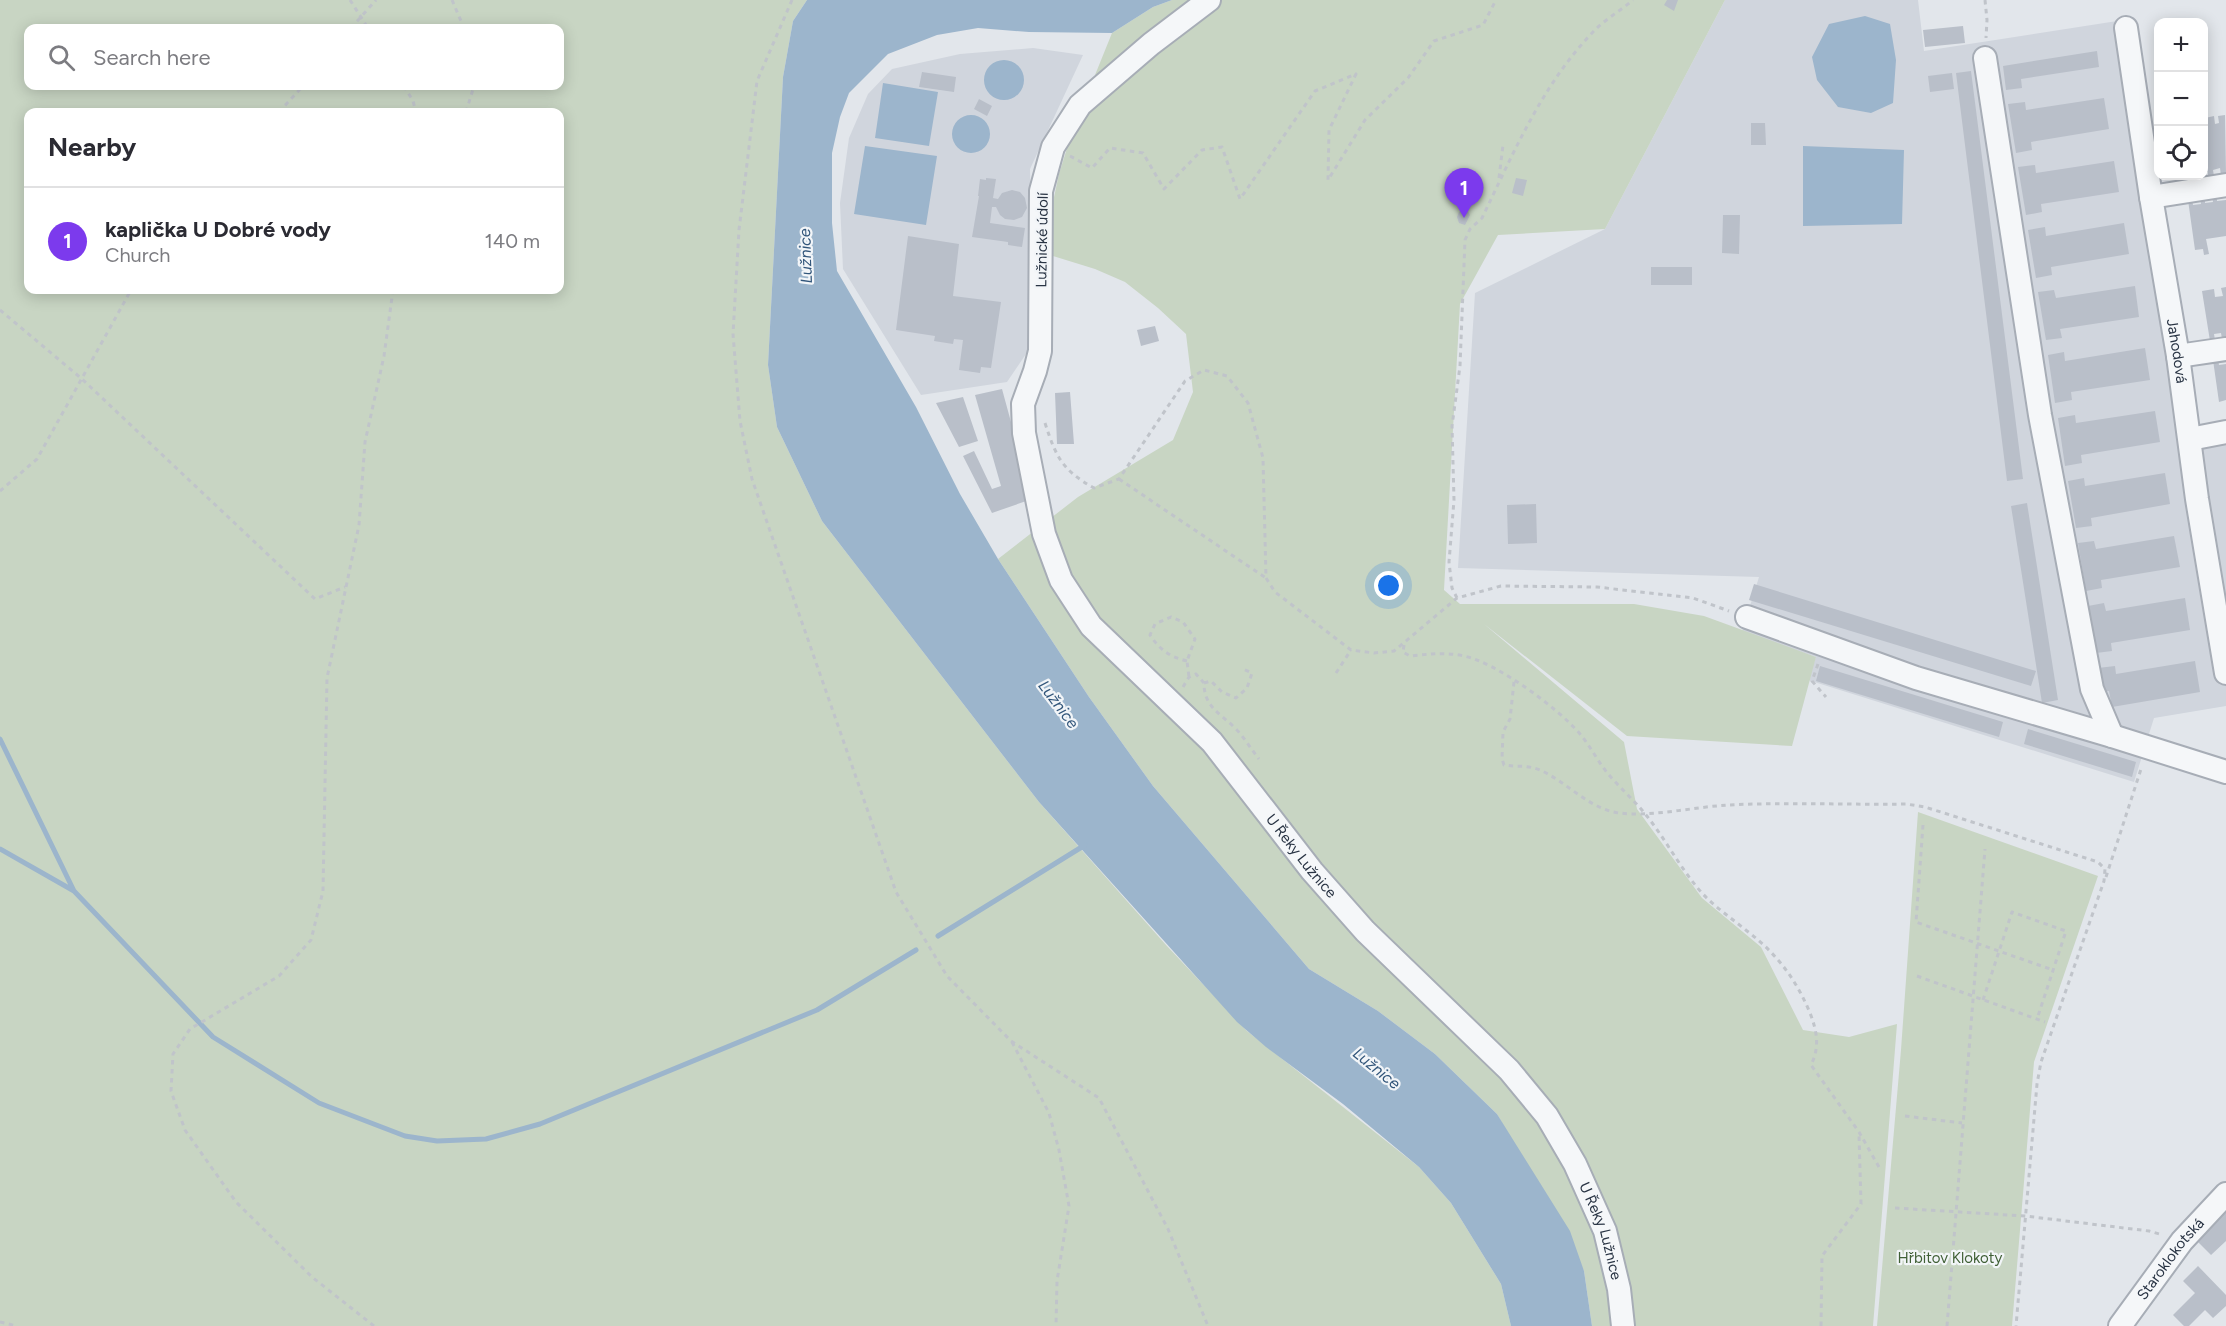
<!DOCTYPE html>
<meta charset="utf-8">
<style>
body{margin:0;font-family:Figtree,sans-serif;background:#f2f2f3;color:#2b2b33}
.controls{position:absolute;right:18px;top:18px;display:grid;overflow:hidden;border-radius:12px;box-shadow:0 3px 15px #0003}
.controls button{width:54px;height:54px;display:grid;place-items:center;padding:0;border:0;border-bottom:2px solid #e1e1e2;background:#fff;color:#2b2b33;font:30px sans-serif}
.you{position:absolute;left:1389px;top:586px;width:21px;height:21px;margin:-15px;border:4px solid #fff;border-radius:50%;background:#1a73e8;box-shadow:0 0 0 9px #1a73e833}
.badge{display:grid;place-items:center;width:39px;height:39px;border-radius:50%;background:#7c3aed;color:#fff;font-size:20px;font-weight:700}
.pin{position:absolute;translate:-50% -50px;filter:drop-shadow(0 2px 3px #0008)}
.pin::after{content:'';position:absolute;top:32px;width:21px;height:18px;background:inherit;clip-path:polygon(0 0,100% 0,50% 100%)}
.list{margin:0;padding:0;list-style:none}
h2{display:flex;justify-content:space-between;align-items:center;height:78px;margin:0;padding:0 24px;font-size:26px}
h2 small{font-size:20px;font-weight:400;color:#7c7c81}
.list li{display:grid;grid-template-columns:39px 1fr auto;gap:18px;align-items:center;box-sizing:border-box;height:108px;padding:0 24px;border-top:2px solid #e1e1e2}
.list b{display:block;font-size:22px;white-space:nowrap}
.list p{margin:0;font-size:20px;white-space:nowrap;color:#7c7c81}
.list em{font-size:20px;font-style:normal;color:#7c7c81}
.icon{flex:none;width:33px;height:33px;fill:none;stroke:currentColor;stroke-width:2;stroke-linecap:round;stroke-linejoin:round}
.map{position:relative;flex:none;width:2226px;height:1326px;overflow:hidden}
.search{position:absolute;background:#fff;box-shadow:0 3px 15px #0003;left:24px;top:24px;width:540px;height:66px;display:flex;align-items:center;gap:15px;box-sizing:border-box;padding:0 21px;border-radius:12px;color:#7c7c81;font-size:22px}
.panel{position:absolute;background:#fff;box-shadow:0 3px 15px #0003;left:24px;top:108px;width:540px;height:186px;border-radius:12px}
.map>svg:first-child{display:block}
.built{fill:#d0d5dd}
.green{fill:#c8d5c3;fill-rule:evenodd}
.water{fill:#9cb5cc}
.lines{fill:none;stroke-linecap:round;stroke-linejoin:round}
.stream{stroke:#9cb5cc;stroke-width:5}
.building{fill:#b9bfc9}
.minor-casing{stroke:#a7adb6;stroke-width:26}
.path{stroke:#c0c4ca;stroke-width:3;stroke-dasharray:4.5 4.5;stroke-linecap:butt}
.minor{stroke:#f5f7f9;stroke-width:22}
.labels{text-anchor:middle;stroke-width:4.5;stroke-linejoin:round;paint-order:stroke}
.street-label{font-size:15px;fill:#293444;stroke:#f2f5f8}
.park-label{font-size:15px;fill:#406036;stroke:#f2f5f8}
.water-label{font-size:16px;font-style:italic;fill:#31557a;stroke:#f2f5f8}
</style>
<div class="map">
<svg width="2226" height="1326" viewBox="0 0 2226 1326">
<rect width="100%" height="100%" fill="#e2e6eb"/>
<path class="built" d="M1725,0h193l6,51 206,-32 69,420 27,-5v272l-72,12 -20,64 -326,-102 8,-23 -74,-25 17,-55 -301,-9 17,-275 130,-64z
M1033,48l50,7 -53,114 2,135 -2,44 -23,34 -86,13 -78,-126 -3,-66 9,-65 19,-44 24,-25 68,-15z"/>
<path class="green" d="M0,0h807l-14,21 -10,56 -15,288 9,62 45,94 217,281 127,143 81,86 172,136 32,36 50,81 10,42h-1511zM28,28h532v58h-532zM28,112h532v178h-532z
M1172,0h553l-120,229 -107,6 -38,69 -16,286 16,14h174l70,12 112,41 -24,89 -165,-10 -143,-112 140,118 13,67 65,89 59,49 42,83 46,7 48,-13 -24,302h-281l-8,-55 -87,-157 -62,-60 -57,-43 -69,-42 -156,-183 -64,-89 -91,-138 80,-62 95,-57 20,-48 -7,-58 -28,-26 -33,-26 -30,-13 -42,-13 -2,-45 8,-37 13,-42 40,-99 41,-26z
M1918,812l180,64 -64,186 -22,264h-135l24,-276z"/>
<path class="water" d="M807,0h365l-19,7 -41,26 -83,-1 -51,-4 -41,7 -49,19 -39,39 -9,24 -8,36v70l5,48 79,136 44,87 38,65 91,138 64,89 156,183 69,42 57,43 62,60 73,117 14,40 8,55h-81l-10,-42 -50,-81 -32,-36 -76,-63 -77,-57 -29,-25 -198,-220 -217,-281 -45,-94 -9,-62 15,-288 10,-56z
M1865,16l25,8 6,36 -3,43 -22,10 -33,-6 -21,-27 -5,-23 17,-33z
M984 80a20 20 0 1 1 40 0a20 20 0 1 1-40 0Z
M883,83l55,9 -9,54 -54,-8z
M952 134a19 19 0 1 1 38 0a19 19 0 1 1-38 0Z
M865,146l72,10 -11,69 -72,-11z
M1803,146l101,4 -2,74 -99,2z"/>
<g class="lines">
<path class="stream" d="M0,739l74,152 139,146 106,66 86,33 32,5 49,-2 54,-15 277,-114 99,-60
M0,849l74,42
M938,936l147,-91"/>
</g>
<path class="building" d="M1667,0h11l-4,11 -10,-6z
M1963,26l2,17 -40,4 -2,-17z
M2097,51l2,16 -78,12 1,9 -16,2 -3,-24z
M1971,71l52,408 -16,2 -51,-408z
M922,72l34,5 -2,15 -35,-5z
M1952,73l2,16 -24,3 -2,-16z
M2104,98l5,31 -78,13 1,8 -16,3 -8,-49 17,-2 1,8z
M979,99l13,7 -5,10 -13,-7z
M2225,115l1,60 -5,1 -1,-8 -7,2 1,6 -6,1v-5l-4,1 1,-55 9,-2 1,8 4,-1 -1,-7z
M1751,123h14l1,22h-15z
M2114,161l5,31 -78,12 1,8 -16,3 -8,-48 17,-2 1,8z
M986,178l10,1 -3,19 5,1 4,-6 10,-3 8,2 5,6 2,10 -5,9 -8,3 -9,-1 -5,-4 -4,-8h-4l-2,16 35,5 -3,19 -14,-2v-3l-36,-5 7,-41h-1l2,-17 6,1z
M1516,178l11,2 -4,16 -11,-3z
M2217,195v6l9,-1v36l-20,3 3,15 -5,1 -1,-6 -8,1 -7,-50 4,-1 1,6 8,-1 -1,-6 5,-1v6l8,-1 -1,-6z
M1463,209l5,2 2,4 -5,10 -6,-2 -2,-6 2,-5z
M1723,215h17l-1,39 -17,-1z
M2124,223l5,31 -78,13 1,8 -16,3 -8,-48 17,-3 1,9z
M908,236l51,8 -6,52 48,6 -10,66 -10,-1 -1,6 -21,-3 4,-30 -9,-1 -1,5 -19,-3 1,-5 -39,-6z
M1651,267h41v18h-41z
M2135,286l4,31 -79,12 2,9 -16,2 -8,-48 16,-2 2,8z
M2226,287v51l-4,1 -1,-6 -7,1 1,6 -5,1 -8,-50 12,-2 1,8 8,-1 -2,-8z
M1155,326l4,15 -18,5 -4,-16z
M2145,348l5,32 -79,12 1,8 -17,3 -7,-48 16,-3 1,9z
M2218,359l1,6 7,-1v36l-7,2 -6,-42z
M1002,389l30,110 -40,14 -29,-57 11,-5 18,38 9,-3 -26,-91z
M1070,392l4,52h-17l-2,-51z
M963,397l15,44 -19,6 -23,-44z
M2155,411l5,31 -79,13 1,8 -17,3 -7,-48 17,-3 1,8z
M2165,473l5,31 -79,14 1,8 -16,2 -8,-47 16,-3 1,8z
M2027,503l31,197 -16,3 -31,-197z
M1536,504l1,39 -29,1 -1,-39z
M2174,536l6,31 -79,13 1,8 -16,3 -8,-48 16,-2 2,8z
M1754,584l282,87 -5,15 -282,-86z
M2185,598l5,32 -79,13 1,8 -16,2 -8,-47 16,-3 2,8z
M2195,661l5,31 -88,15 -3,-16 -7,1 -4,-24 17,-2 1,8z
M1820,666l183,56 -4,15 -183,-56z
M2028,729l108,33 -4,15 -108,-33z
M2226,1209v32l-15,14 -17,-17z
M2198,1266l28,29v11l-13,12 -8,-8 -16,16h-5l-11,-11 22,-22 -12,-12z"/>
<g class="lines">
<defs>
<g id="minor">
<path id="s1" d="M1209,0l-58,44 -71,61 -27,42 -12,44 -1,160 -5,20 -12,33 1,29 20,101 17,46 30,46 121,116 100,129 53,60 144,139 38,46 28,48 30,67 14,58 4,37"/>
<path id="s2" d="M2126,28l25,169 27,159 19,143 29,174"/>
<path d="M1985,58l55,357 52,274 20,47"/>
<path d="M2151,197l75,-12"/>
<path d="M2178,356l48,-7"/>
<path d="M2190,439l36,-7"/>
<path d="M1747,617l169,61 196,58 114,36"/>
<path id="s3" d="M2120,1326l62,-85 44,-47"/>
</g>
</defs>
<use href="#minor" class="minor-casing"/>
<path class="path" d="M350,0l18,28
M452,0l12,28
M792,0l-35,81 -18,149 -6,104 7,87 12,58 144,413 51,84 64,65 88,57 69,131 40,97
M1985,0l2,20 -1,18
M351,28l25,-28
M404,86l9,15 3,11
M279,112l24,-26
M466,112l8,-26
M1070,156l22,12 18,-20 33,5 21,36 38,-39 20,-3 18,52 75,-108 41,-17 -27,56 -1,50 37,-60 43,-42 26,-37 49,-16 13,-25
M1499,178l4,-33
M0,310l82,69 233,220 30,-12
M1045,423c11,34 17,47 49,65l25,-9 66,-98 19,-11 23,6 21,27 15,55 3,120 9,14 76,58 23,3 20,-2 63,-53 44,-12 96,1 96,11 36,13
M1119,479l147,99
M0,491l37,-32 94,-169
M1457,598l-5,-10 -3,-26 5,-62 -2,-74 8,-60 5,-126 5,-11 12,-11c32,-66 60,-133 111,-186 11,-12 27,-21 40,-32
M1404,645l-1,7 7,4c19,-2 36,-4 54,0 33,7 94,52 116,78 11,13 18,28 29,41 12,14 26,26 37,40 18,22 32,49 50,71 14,18 33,30 51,45 29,22 49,48 63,82 7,18 10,34 1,52l48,67 20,35
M1187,661c-17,-4 -27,-11 -37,-26l5,-11 16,-7 12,5 12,17 -8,22 2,16
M1818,664l-6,17 14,16
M1336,673l15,-23
M1514,682l-4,37 -7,13 -1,27 2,6c13,2 24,0 36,5 27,12 49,39 79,43 33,4 75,-6 109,-8 59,-3 119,0 178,-1l19,3 173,55 7,7 -1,12 -63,181 -4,22 -21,242
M1204,683l7,-2 11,11 14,6 11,-10 5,-15 -9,-4
M1183,687l6,-10 7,-3 8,9c0,24 16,30 31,45 9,9 16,21 24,31
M1923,825l-7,97 137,48
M2106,877l36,-111
M1917,976l128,46
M1983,1000l29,-88 54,19 -29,88
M1012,1042l37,71 10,37 10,56 -12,75 -1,45
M1905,1116l57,7
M1895,1208l130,8 124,15 14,4
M0,1322l17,4
M374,1326l-62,-49 -76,-75 -51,-72 -14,-39 2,-37 17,-25 89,-53 32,-36 12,-49 4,-213 32,-153 6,-83 19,-86 9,-66
M1821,1326l1,-70 39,-52 -2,-70
M1947,1326l38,-477"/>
<use href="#minor" class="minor"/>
</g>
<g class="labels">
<g class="street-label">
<text transform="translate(1042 240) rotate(-89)" y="5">Lužnické údolí</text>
<text dy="5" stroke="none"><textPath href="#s2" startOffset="327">Jahodová</textPath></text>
<text dy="5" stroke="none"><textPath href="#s1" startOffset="1026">U Řeky Lužnice</textPath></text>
<text dy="5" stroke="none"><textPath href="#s1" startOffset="1512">U Řeky Lužnice</textPath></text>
<text dy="5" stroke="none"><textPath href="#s3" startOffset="84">Staroklokotská</textPath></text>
</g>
<g class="park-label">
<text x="1950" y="1263">Hřbitov Klokoty</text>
</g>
<g class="water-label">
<text transform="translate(805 256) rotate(-92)" y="6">Lužnice</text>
<text transform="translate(1059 704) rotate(53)" y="6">Lužnice</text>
<text transform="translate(1377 1068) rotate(39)" y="6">Lužnice</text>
</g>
</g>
</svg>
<div class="controls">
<button>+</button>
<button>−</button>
<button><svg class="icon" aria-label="locate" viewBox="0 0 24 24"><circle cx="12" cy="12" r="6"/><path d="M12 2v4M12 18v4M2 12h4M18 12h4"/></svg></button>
</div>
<div class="you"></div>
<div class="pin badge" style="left:1464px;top:218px">1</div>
<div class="search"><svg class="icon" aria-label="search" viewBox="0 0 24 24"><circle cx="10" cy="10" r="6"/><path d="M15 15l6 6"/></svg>Search here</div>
<section class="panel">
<h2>Nearby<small></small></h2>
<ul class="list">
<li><span class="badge">1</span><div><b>kaplička U Dobré vody</b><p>Church</p></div><em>140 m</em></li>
</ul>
</section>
</div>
